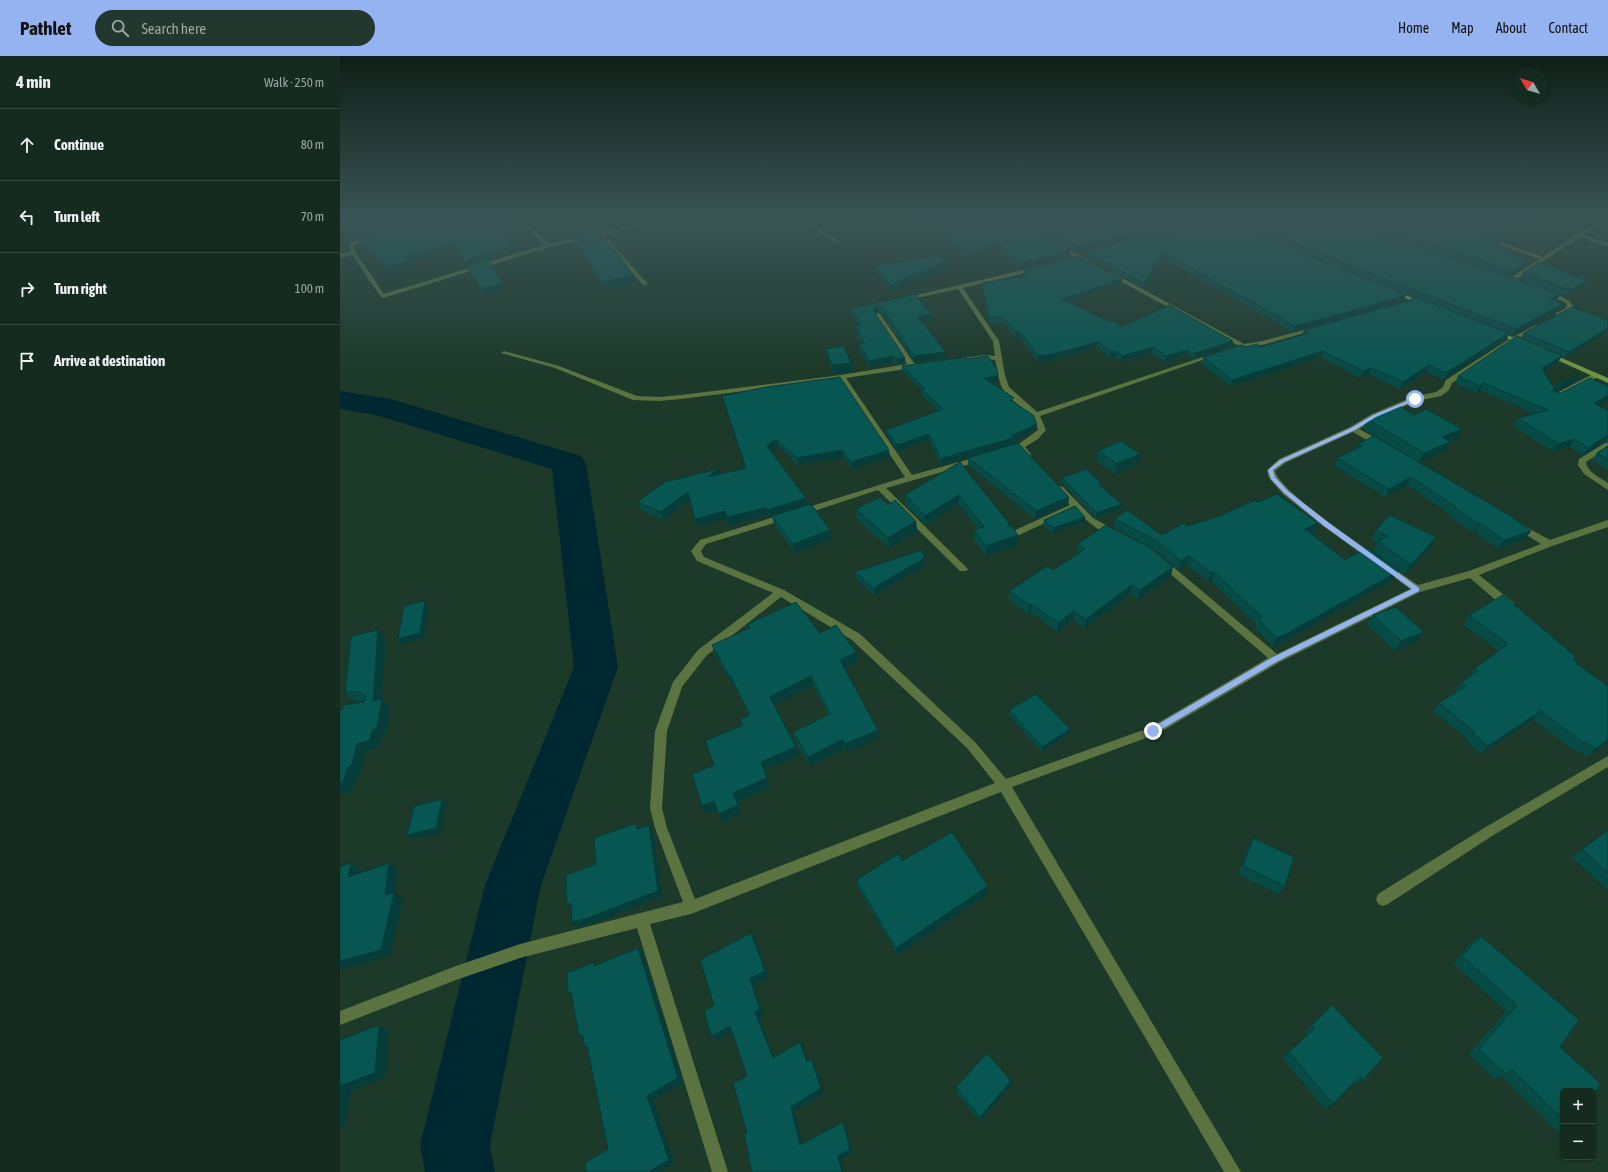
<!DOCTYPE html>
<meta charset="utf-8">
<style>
body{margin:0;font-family:"Asap Condensed",sans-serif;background:#22372d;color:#f1f3f6}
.controls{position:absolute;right:12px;bottom:12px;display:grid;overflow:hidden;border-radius:6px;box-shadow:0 1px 3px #0004}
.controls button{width:36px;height:36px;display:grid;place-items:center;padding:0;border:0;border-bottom:1px solid #34473e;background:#152b20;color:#f1f3f6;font:20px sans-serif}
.compass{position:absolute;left:1172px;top:12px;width:36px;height:36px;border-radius:50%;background:#152b20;box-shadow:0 1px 3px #0004;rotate:308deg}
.stop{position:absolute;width:12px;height:12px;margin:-9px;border:3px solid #95b2f1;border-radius:50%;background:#fff}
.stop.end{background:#95b2f1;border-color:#fff;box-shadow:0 1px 4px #0008}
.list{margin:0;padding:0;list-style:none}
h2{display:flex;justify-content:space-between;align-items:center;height:52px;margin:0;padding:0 16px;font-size:17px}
h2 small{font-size:13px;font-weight:400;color:#9da7a5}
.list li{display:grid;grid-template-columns:26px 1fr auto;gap:12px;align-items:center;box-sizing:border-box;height:72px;padding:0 16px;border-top:1px solid #34473e}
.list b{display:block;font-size:15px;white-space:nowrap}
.list em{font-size:13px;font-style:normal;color:#9da7a5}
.icon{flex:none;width:22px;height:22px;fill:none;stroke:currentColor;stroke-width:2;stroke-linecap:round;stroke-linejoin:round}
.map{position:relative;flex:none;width:1268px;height:1116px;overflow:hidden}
header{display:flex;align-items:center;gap:24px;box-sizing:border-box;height:56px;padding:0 20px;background:#95b2f1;color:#111}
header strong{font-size:19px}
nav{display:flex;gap:22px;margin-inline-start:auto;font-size:14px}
.search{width:280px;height:36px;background:#22372d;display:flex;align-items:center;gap:10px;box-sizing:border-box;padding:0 14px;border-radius:22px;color:#9da7a5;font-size:15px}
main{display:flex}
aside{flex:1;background:#152b20}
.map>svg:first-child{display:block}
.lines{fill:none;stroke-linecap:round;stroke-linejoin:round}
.river{fill:#002831;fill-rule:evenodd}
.service{fill:#5a7341;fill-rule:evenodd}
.minor{fill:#5a7341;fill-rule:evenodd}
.secondary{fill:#709646;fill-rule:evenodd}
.wall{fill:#074a46}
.shaded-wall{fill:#063c39}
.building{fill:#085651;stroke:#063c39}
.route{fill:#95b2f1}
</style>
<header>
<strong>Pathlet</strong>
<div class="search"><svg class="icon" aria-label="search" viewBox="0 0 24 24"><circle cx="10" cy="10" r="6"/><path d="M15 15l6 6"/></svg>Search here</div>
<nav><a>Home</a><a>Map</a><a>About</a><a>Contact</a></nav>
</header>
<main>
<aside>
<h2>4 min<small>Walk · 250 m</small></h2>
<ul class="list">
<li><svg class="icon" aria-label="ahead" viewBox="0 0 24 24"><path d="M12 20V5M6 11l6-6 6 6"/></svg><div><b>Continue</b></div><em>80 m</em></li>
<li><svg class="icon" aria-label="left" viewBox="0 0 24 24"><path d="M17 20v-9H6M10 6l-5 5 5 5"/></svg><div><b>Turn left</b></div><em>70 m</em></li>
<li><svg class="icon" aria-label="right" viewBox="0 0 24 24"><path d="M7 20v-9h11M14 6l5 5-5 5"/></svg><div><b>Turn right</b></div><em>100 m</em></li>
<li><svg class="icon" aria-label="arrive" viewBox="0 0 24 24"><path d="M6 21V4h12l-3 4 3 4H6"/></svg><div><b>Arrive at destination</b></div></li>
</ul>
</aside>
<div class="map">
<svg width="1268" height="1116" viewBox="0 0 1268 1116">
<rect width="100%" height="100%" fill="#1c392a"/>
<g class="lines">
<path class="river" d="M0,335l51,8 190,57 5,7 32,204 -77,218 -51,260 5,27h-70l-5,-27 65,-260 89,-218 -22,-198 -176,-54 -36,-6z"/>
<path class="service" d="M1241,162h8l16,5 -3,2z"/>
<path class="minor" d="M74,162h5l2,4 9,-1 3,2 -3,2h-13z
M177,162h5l27,26 114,-26h9l-68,17 43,48v2h-4l-44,-49 -49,11 -167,51 -2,-1 -29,-42 -12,3v-4l10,-2 -1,-9 25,-7v2l-20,7 2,8 28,41 160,-49z
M459,162h6l37,25 -5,1z
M1005,162h5l-2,4 8,5v2h-4l-9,-6z
M1266,162h2v3l-25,14 25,8v4l-28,-10 -65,43 7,3v2l-2,1 -12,-6 31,-21 -55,-20 5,-1 54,19 34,-23z
M718,188l32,17 1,1 -5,1 -30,-16 -1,-1z
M696,211l3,2 -1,1 -75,18 36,53 6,34 4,12 28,25 175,-58 5,1 -177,61 6,14 -8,9 -13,8 6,7 -1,2h-6l-8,-10 22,-16c-4,-19 -22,-24 -33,-37 -7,-10 -7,-22 -10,-33l-8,-1 -34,4 -3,-2 3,-2 34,-4 8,1 -2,-15 -35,-52 -55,12 -3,-2z
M767,216h4l133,72 18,-3 53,-14 3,2 -56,16 -21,2 -134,-73z
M1204,236c9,-1 23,6 29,13l-1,4 -12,6h-4v-2l10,-5 1,-3 -3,-3 -20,-8z
M538,257l2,1 34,49 5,2 -7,3 -66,10 66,97 69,-19 4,2 -1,2 -98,28 80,79 2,2 -2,2h-6l-82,-81 -73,24h-6l-1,-2 1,-2 106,-33 -66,-98 -158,20 -22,2 -26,-1 -78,-32 -54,-15 3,-2 55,15 78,30 22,1 22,-2 160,-20 66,-11 -32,-49z
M1196,269l2,1v2l-23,12 -63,43 -3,7 -8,6 -24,5 -39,17 -19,11 24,13v4h-6l-24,-14 -68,31 -10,8c6,21 81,70 101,85l2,2 -2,2h-6l-47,-34 -40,-32 -14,-16 -2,-8 12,-11 71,-32 22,-13 40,-17 24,-5 7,-5 3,-7 65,-42z
M1253,318h3l4,2 -44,23h-3l-4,-2z
M1265,387h3v5l-22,14c1,10 15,16 22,21v7l-24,-16 -6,-9 1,-6z
M720,430l3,1 30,31 24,13 2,2 -2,2c-12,3 -34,-17 -42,-26l-58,27h-6l-2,-2 2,-2 59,-27 -14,-16z
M447,457l4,3 -1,2 -84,26 -5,7 3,6 80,33 76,44 115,108 31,37 143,-51 119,-70 -109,-94 -2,-2 2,-2h6l112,94 133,-65 -27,-20 -2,-2 2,-2h6l29,20 51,-14 72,-27 -26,-16 -1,-2 1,-2h6l29,16 58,-20v7l-56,19 -73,29 35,28 1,3 -1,3h-8l-36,-31 -50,14 -140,70 -123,72 -145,53 229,385h-17l-223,-380 -310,122 -41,10 78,248h-16l-75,-244 -117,30 -64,22 -116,45v-14l116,-45 64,-22 163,-42 -28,-74 -5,-20 5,-77 18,-49 25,-32 75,-57 -76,-32 -6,-10 9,-11zM441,541l71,43 115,108 28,35 -300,116 -28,-71 -5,-20 5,-77 15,-44 24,-31z
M1268,700v11l-116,69 -104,68 -5,2 -5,-2 -2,-5 2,-5 106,-66z"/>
<path class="secondary" d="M879,162h6l14,7 -5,1z
M1052,235h4l31,13 -5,1 -30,-12z
M1154,275h4l31,13 -5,1 -30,-12z
M1208,296l60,26v5l-62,-28 -1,-1z"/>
</g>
<path class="wall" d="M0,162h74v4l-52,15 69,-17h-9l-2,-2h80l18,12 -15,5 13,10 2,6 -29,9 16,31 -21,5 -16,-29h-1l-11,-18 -46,13 3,5 -22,6 -30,-28 -3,-6h-2l-11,-10 -5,1z
M570,162h100l60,33v5l-52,14 -21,-22 -23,10 -26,-11 -1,-5z
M673,162h206v2l-47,12 -17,1 -18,3 -58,17z
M888,162h116v1l18,11 101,31 -97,-30 -16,-10 1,-3h189l-40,23 -2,5v1l29,18 -17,11 9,4 4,-7 65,8 -4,7 -19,9 -5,-2 -4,6 4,9 -47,25 -4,-1 -3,6 -61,39 -5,-1 -14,-6 -26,17 -31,-15 -9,4 -39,-21 -90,29 -29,-22 1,-7 43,-10h15l41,-12 2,-5 104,-29 7,-3 -46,-18 35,20 -39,13 -72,19 -131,-74 -18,30 -57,-31v-5l199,-6 73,30 -69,-29z
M232,179l64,48 -31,7 -30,-47z
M606,206l1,7 -56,23 -14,-19 -1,-7z
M684,214l98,9 -1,5 -53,18 53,25 112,14 -2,5 -36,12h-4l-4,-3 -22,7 -13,-9 -31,8 -6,-5 -5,2 -13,-11 -44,13 -15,2 -18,-25 -5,1 -11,-15h-15l-7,-35v-5l43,-7 -2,-1z
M575,238l16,20v6l-9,2 24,36 -31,4 -34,-49 -4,-1 -1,2 29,50 -8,1 -3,-3 -24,5 -11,-17v-6h3l-5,-7 -2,-12 3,-1 -7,-11v-5z
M1268,264l-43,38 -4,-2 -3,6 -14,9 9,16 23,-6 -21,11 53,8 -10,5 10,6v31h-4l-21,13 -14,-8 -16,4 -40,-25 5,-8 17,-4 -55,-24 -4,3 -21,-10 3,-7 63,-38 3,-5z
M486,293l26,23 -19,2 -5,-16z
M626,303l32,17v5l-7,2 23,19 22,27 -23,12v3l-52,15 -2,-1 -2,2 -16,5 -12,-25 -31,11 -11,-16 -1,-5 53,-19 -17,-15v-6l-20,-19v-5z
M382,340l168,61 -38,12 -8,-12 -46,8 -20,-19 -7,5 36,54 25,33 -37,15 -21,-29 -2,-8 -3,1 -1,-2 -39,10 -2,-7 -30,8 -7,-26 -26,20 -24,-11 -3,-7 83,-28 26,-6z
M1027,363l90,20 -7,3 -5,9 -26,11 -56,-34z
M1018,388l173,87 -6,8 -27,10 -23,-18 -2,1 -24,-16 1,-2 -43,-29 -22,12 -51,-31 3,-8 18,-9z
M1268,390v23l-16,-9 5,-7z
M758,395l40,12 -23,11 -18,-13z
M628,402l101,39 -1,7 -33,15 -67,-54z
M620,406l49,64 9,19 -32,11 -12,-16v-10l4,-1 -19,-25 -33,21 -21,-20v-10z
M722,422l39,5v4l21,17 -1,5 -25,9 -34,-35z
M918,446l60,21 -4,9 -3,1 34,27 54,11 -5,8 -112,64 -10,3 -17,-19 1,-3 -45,-43 -3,1 -22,-18 -7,6 -22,-19 -43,-24 1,-8 47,16 57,-19z
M548,449l28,16 1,10 -28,17 -32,-29 -1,-10z
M745,461v5l-33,11 -9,-8 1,-5z
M1036,474l54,17 -21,24 -4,3 -32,-23 4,-8 -6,-3z
M738,488l93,32 -33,23 -8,-5 -45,34 -12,-8 -16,12 -26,-20 -3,2 -19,-14v-9l44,-21 25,-17h-1z
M586,509l-52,30 -18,-16 -1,-7z
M1033,559l44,26 -22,10 -28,-26z
M1129,559l105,44 2,4 32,78 -21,16 -10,-7 -2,1 -42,-32 -52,35 -15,-13 1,-2 -34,-28 6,-8 18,-11 -2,-1 7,-9 7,-5h-1l7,-9 24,-17 -36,-27z
M408,568l72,9 36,19 2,9 -14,7 35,70 -32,14 -2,-4 -35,18 -15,-25 -2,-9 35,-17 -15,-30 -39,20 25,50 -35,15 7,17 -34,15 4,11 -18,9 -6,-12 -11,4 -4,-8 12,-41 29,-40 -3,-6 9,-4 -15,-31 -2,1 -17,-31 -3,-9 37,-16z
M46,583l-5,60h1l8,8 -5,29 -5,2 -2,10 -13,3 -5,24 -4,1 -4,15 -12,3v-84l24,-8 1,-2 -12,1 -8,-9z
M669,654l61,19v4l-28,19 -33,-37z
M1268,774v60l-36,-33z
M913,782l32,48 -6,8 -41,-19 10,-28z
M562,805l86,33 -90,61 -40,-67 -2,-8z
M1141,880l79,111 3,44v38l-6,2 -55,-55 -7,4 -26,-26 37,-43 -53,-48 18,-20z
M992,949l31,75 -9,5 -1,-2 -20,21 -8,5 -43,-51 26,-24 -3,-2z
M671,1025l-1,5 -30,36 -23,-29 -1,-6z"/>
<path class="shaded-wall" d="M66,162h8v4l-58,17 -4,-5z
M81,162h32l-31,2z
M867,162h12v2l-47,12 1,-5z
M1193,162h7l-40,23 2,-6z
M2,167l3,6 -5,1v-6z
M175,169l3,5 -18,6 -3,-6z
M816,171l-1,6 -18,3 -58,17 1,-5 58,-18z
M1161,185l-3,5 -7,5 3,-5z
M657,186v6l-23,10v-6z
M113,187l3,6 -46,13 3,5 -22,6 -3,-6 19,-11z
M176,189l2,6 -51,16 -3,-6z
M730,195v5l-52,14v-6z
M823,197l-1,5 -18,30v-5z
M1189,204l-2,5 -17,11 3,-5z
M606,206l1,7 -56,23 -1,-7z
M293,219l3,8 -31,7 -3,-8z
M782,223l-1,5 -59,20v-5z
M1248,225l-4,7 -19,9 4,-7z
M162,228l3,7 -21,5 -4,-8z
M1066,239l-2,5 -39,13 -72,19 2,-6z
M1220,239l-4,6 -9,4 4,-6z
M1223,248l-3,6 -47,25 3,-6z
M537,250v6l-3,4 -1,-6z
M591,258v6l-13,3v-6z
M1268,272v3l-43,27 4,-6z
M676,276h4v5l-5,1z
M1169,277l-3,7 -61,39 3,-7z
M893,285l-2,5 -36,12 1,-5z
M758,286l-1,5 -44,13 -15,2v-6z
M813,291l-1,6 -31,8 1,-5z
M848,294l-1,5 -22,7 1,-6z
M776,295l-1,5 -5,2 1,-6z
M983,295l-2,6 -90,29 1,-6z
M606,296v6l-31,4 -1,-6z
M553,300l1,6 -24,5 -1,-6z
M1222,300l-4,6 -20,13 4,-7z
M565,302v6l-8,1 -1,-6z
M511,307l1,9 -19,2 -1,-9z
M1089,309l-3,7 -26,17 3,-7z
M1031,312l-2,6 -9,4 3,-7z
M1240,318l-4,7 -28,15 5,-7z
M658,320v5l-14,3v-6z
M1143,327l-3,7 -4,3 4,-7z
M1268,339v5l-19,10 5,-7z
M697,368l-1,5 -23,12v3l-52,15 -1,-6 51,-17z
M1122,373l-5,10 -20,8 5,-10z
M589,378v6l-31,11 -1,-6z
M1268,379v1l-4,6 -21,13 5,-7z
M436,383l2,7 -9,8 -2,-8z
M1234,383l-5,8 -16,4 5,-7z
M1110,386l-5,9 -26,11 5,-9z
M502,394l2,7 -46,8 -1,-7z
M549,394l1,7 -38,12 -1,-7z
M619,396v6l-2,2 -16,5v-6z
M800,398l-2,9 -23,11 2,-10z
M378,413l2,8h-12z
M1071,421l-4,8 -22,12 4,-8z
M348,436l2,8 -26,20 -3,-8z
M619,439v9l-33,21 -1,-9z
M729,441l-1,7 -33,15 1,-8z
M466,442l1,7 -38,12 -1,-7z
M782,448l-1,5 -25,9 1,-5z
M426,452l2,7 -39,10 -2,-8z
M385,455l2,7 -30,8 -2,-7z
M745,461v5l-33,11 1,-5z
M576,465l1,10 -28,17 -1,-10z
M978,467l-4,9 -12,6 3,-9z
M1140,467l-5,8 -2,1 6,-8z
M490,474l2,8 -37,15 -2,-9z
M1191,475l-6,8 -27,10 6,-9z
M678,479v10l-32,11v-10z
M1096,481l-6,10 -21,24 -4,3 5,-10z
M849,500l-3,8 -7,6 2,-9z
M585,502l1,7 -52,30 -1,-7z
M833,511l-2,9 -33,23 2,-9z
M1059,515l-5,8 -112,64 -10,3 4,-8z
M874,516l-3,9 -3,1 3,-9z
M792,529l-2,9 -45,34 1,-9z
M85,545l4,5 -5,32 -22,6 -4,-5z
M691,548v8l-3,2 1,-9z
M734,555l-1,9 -16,12 1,-9z
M38,574l8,9 -5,66 1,-6 8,8 -5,29 -5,2 -2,10 -13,3 -5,24 -4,1 -4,15 -12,3v-10l7,-16 26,-67z
M1084,576l-7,9 -22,10 6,-10z
M516,596l2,9 -16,8 -2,-9z
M390,619l4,9 -2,1 -3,-9z
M471,620l2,9 -41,21 -2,-9z
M1201,655l-8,8 -52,35 7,-8z
M730,673v4l-28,19v-5z
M538,674l1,8 -32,14 -2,-8z
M503,683l2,9 -35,18 -2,-9z
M1268,684v1l-21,16 8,-8z
M456,691l3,8 -35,15 -3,-8z
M427,722l4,9 -34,15 4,11 -18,9 -4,-8 14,-21z
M102,743l5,5 -6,29 -29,6 -5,-4z
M374,745l4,8 -12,5 -4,-8z
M309,769l4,6 9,66 -68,26 -16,5 -6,-6z
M11,807l10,7 -4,14 -9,-7z
M49,807l8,7 -2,23 8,7 -13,56 -50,13v-8l45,-66z
M648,830v8l-90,61 -2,-7z
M231,847l1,7 -5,-5z
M411,877l4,6 14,38 -16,8 11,30 -5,2 17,45 -3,-4 -18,-46 -5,-33z
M298,892l5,5 40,130 -30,17 21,63 -15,9h-11l-1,-76z
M39,969l10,6 -4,46 -34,14 -6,35 -5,2v-42z
M390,970l4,5 -18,10 -5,-5z
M460,986l3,5 7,19 -3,-4z
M471,1003l3,5 10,29 -30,18 10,37 -4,-3 -9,-38z
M671,1025l-1,5 -30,36v-5z
M503,1066l2,4 8,27 -12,6 3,13h-2l-4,-16z"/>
<path class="building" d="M0,162h66l-54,16 -10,-11 -2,1z
M102,162h58l15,7 -18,5 19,15 -52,16 -11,-18 -46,13 -2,1 5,4 -22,6 -30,-28 59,-17z
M578,162h92l60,33 -52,13 -21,-22 -23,10 -27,-10 5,-2z
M683,162h184l-34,9h-17l-18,3 -58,18z
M887,162l59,28 120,49 -39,12 -72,19 -132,-73 -19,30 -57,-31 52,-16 34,-2z
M901,162h103v1l18,11 149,47 49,18 -9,4 12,5 -47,25 -150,-57 -75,-31z
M1015,162h78l68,23 -7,5 35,14 -16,11 -145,-46z
M1111,162h82l-31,17z
M256,174l23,25 14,20 -31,7 -30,-47z
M604,198l2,8 -56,23 -14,-19z
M738,200l44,23 -60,20 47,22 5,-1 7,7 48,-22 64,36 -37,12h-4l-4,-3 -22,6 -13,-9 -31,9 -6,-5 -5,1 -13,-10 -45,12 -15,2 -18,-24h-4l-12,-14h-15l-7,-35 47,-7 -5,-6z
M148,203l14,25 -22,4 -13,-22z
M1199,206l49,19 -19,9 -46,-17z
M575,238l16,20 -13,3 28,35 -32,4 -33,-49 -4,-1 -4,4 32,48 -9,1 -3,-3 -24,5 -10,-17 6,-1 -8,-12h2l-4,-6 5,-1 -9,-16z
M1076,241l93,36 -61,39h-5l-14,-7 -26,17 -32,-14 -8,3 -40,-20 -91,29 -29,-23 38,-12 5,2 11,-3 4,3 48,-14 -5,-3 104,-29z
M1232,251l36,13v8l-39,24 -45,-19z
M1177,280l45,20 -20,12 11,19 27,-13 -27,15v2l8,2 29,-15 18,8v9l-14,8 14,8v24l-20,13 -14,-9 -16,5 -40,-26 30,-8 -65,-27 -3,3 -22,-10z
M504,290l7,17 -19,2 -6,-16z
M648,300l9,13 1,7 -14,2 30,20 -4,2 23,15 4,9 -26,12 2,2 -53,15 -1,-1 -2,2 -16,5 -12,-25 -32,11 -11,-15 57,-21 -21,-19 3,-1 -23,-23 63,-9 1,2z
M500,321l49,73 -38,12 -9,-12 -45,8 -21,-19 -9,7 39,52 -38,12 -2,-2 -39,9 -2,-6 -30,8 -7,-27 -27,20 -24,-10 28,-20 53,-13 -10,8 38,-9 -24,-72 45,-9z
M1059,350l15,9 12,-6 36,20 -20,8 8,5 -26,11 -57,-34z
M1034,380l137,80 20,15 -27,9 -24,-17 -1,1 -25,-17h2l-45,-30 -22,12 -52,-31 25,-12 -4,-2z
M781,385l19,13 -23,10 -19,-13z
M678,387l51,54 -33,14 -68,-53z
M1268,390v13l-11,-6z
M620,406l49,61 -1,2 5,3 5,7 -32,11 -12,-16 10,-3 -25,-32 -34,21 -20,-21z
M746,413l15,14 -3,1 24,20 -25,9 -35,-35z
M937,438l41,29 -13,6 40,31 22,-12 32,23 -113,63 -10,4 -18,-20 4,-1 -48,-45 -3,1 -22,-17 -8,5 -22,-19 -44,-23 12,-9 35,25 22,-12 4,3 31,-10 36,-16 3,2z
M540,441l8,8 7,-5 21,21 -28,17 -32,-29z
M471,448l19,26 -37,14 -21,-28z
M735,450l10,11 -32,11 -9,-8z
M1050,459l46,22 -21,24 -5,3 -32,-23 10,-5 -12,-6z
M766,469l45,23 22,19 -33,23 -8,-5 -46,34 -12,-8 -16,12 -27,-19 -2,1 -20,-14 38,-25 6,4 32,-21 -7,-5z
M582,494l3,8 -52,30 -18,-16z
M1163,539l73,62 -3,2 5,3 -2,1 32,23v54l-13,9 -10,-8 -1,2 -43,-32 -53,35 -16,-13 3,-1 -36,-29 27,-17 -4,-4 16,-11 -3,-3 33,-24 -39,-29z
M85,545l-5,32 -22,6 6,-33z
M456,546l24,31 16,-8 20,27 -16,8 38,70 -33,14 -2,-5 -35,18 -15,-25 37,-18 -19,-38 -41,21 26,50 -35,15 6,16 -34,15 5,12 -19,9 -5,-13 -12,5 -10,-32 22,-9 -9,-24 38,-16 -3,-6 10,-4 -20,-40 -1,1 -17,-31 38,-17 -2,-4z
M1056,551l28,25 -23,9 -28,-26z
M38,574l-5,71 9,-2 -5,29 -5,2 -2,10 -13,4 -6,23 -4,1 -4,15 -3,1v-74l3,-1v-4l21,-3 2,-5 -6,-5h-15l6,-56z
M696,638l34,35 -28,18 -33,-37z
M102,743l-6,29 -29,7 7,-29z
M296,767l1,6 12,-4 9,66 -70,27 -16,4 -1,-19 -4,2 -1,-30 30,-11 -2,-26z
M1268,774v43l-26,-24z
M612,776l36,54 -92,62 -40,-68 42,-26 4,7z
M913,782l41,19 -9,29 -42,-20z
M11,807l-3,14 41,-14 -4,32 9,-2 -13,57 -41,11v-95z
M411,877l14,38 -15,8 10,30 -5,3 18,46 27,-16 7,20 4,-3 10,29 -30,19 9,38 43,-23 7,27 -12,7 4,16h-90l-8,-38 3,-1 -14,-50 14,-7 -17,-50 -19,10 -7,-25 10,-6 -14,-45z
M1141,880l98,84 -19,27 41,37 -8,11v-4h-30v28l-52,-50 -5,5 -27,-25 38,-44 -55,-49z
M298,892l40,130 -31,18 22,64 -21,12h-62l-1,-9 23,-14 -21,-103 -2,1 -3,-13 -3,2 -8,-44 -3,1 -1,-20 27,-11v4z
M992,949l51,53 -20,22 -3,-4 -27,28 -44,-52 26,-24 -3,-3z
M39,969l-4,48 -35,13v-46z
M647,997l24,28 -31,36 -24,-30z"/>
<linearGradient id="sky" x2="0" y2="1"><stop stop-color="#0f1f17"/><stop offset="0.51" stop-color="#3a5455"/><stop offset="1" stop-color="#3a5455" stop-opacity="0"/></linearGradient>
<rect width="1268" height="318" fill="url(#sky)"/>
<path class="route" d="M1074,342l4,1 -42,18 -21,13 -71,32 -11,8 2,7 13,14 41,32 90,65v3l-141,70 -123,72h-5v-4l123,-72 139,-68 -88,-63 -40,-33 -13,-14 -3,-9 12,-10 71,-32 22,-13z"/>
</svg>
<div class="controls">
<button>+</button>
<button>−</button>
</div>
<svg class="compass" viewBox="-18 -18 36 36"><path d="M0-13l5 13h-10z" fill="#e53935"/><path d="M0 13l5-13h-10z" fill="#9da7a5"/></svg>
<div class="stop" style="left:1075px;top:343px"></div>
<div class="stop end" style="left:813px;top:675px"></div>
</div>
</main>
